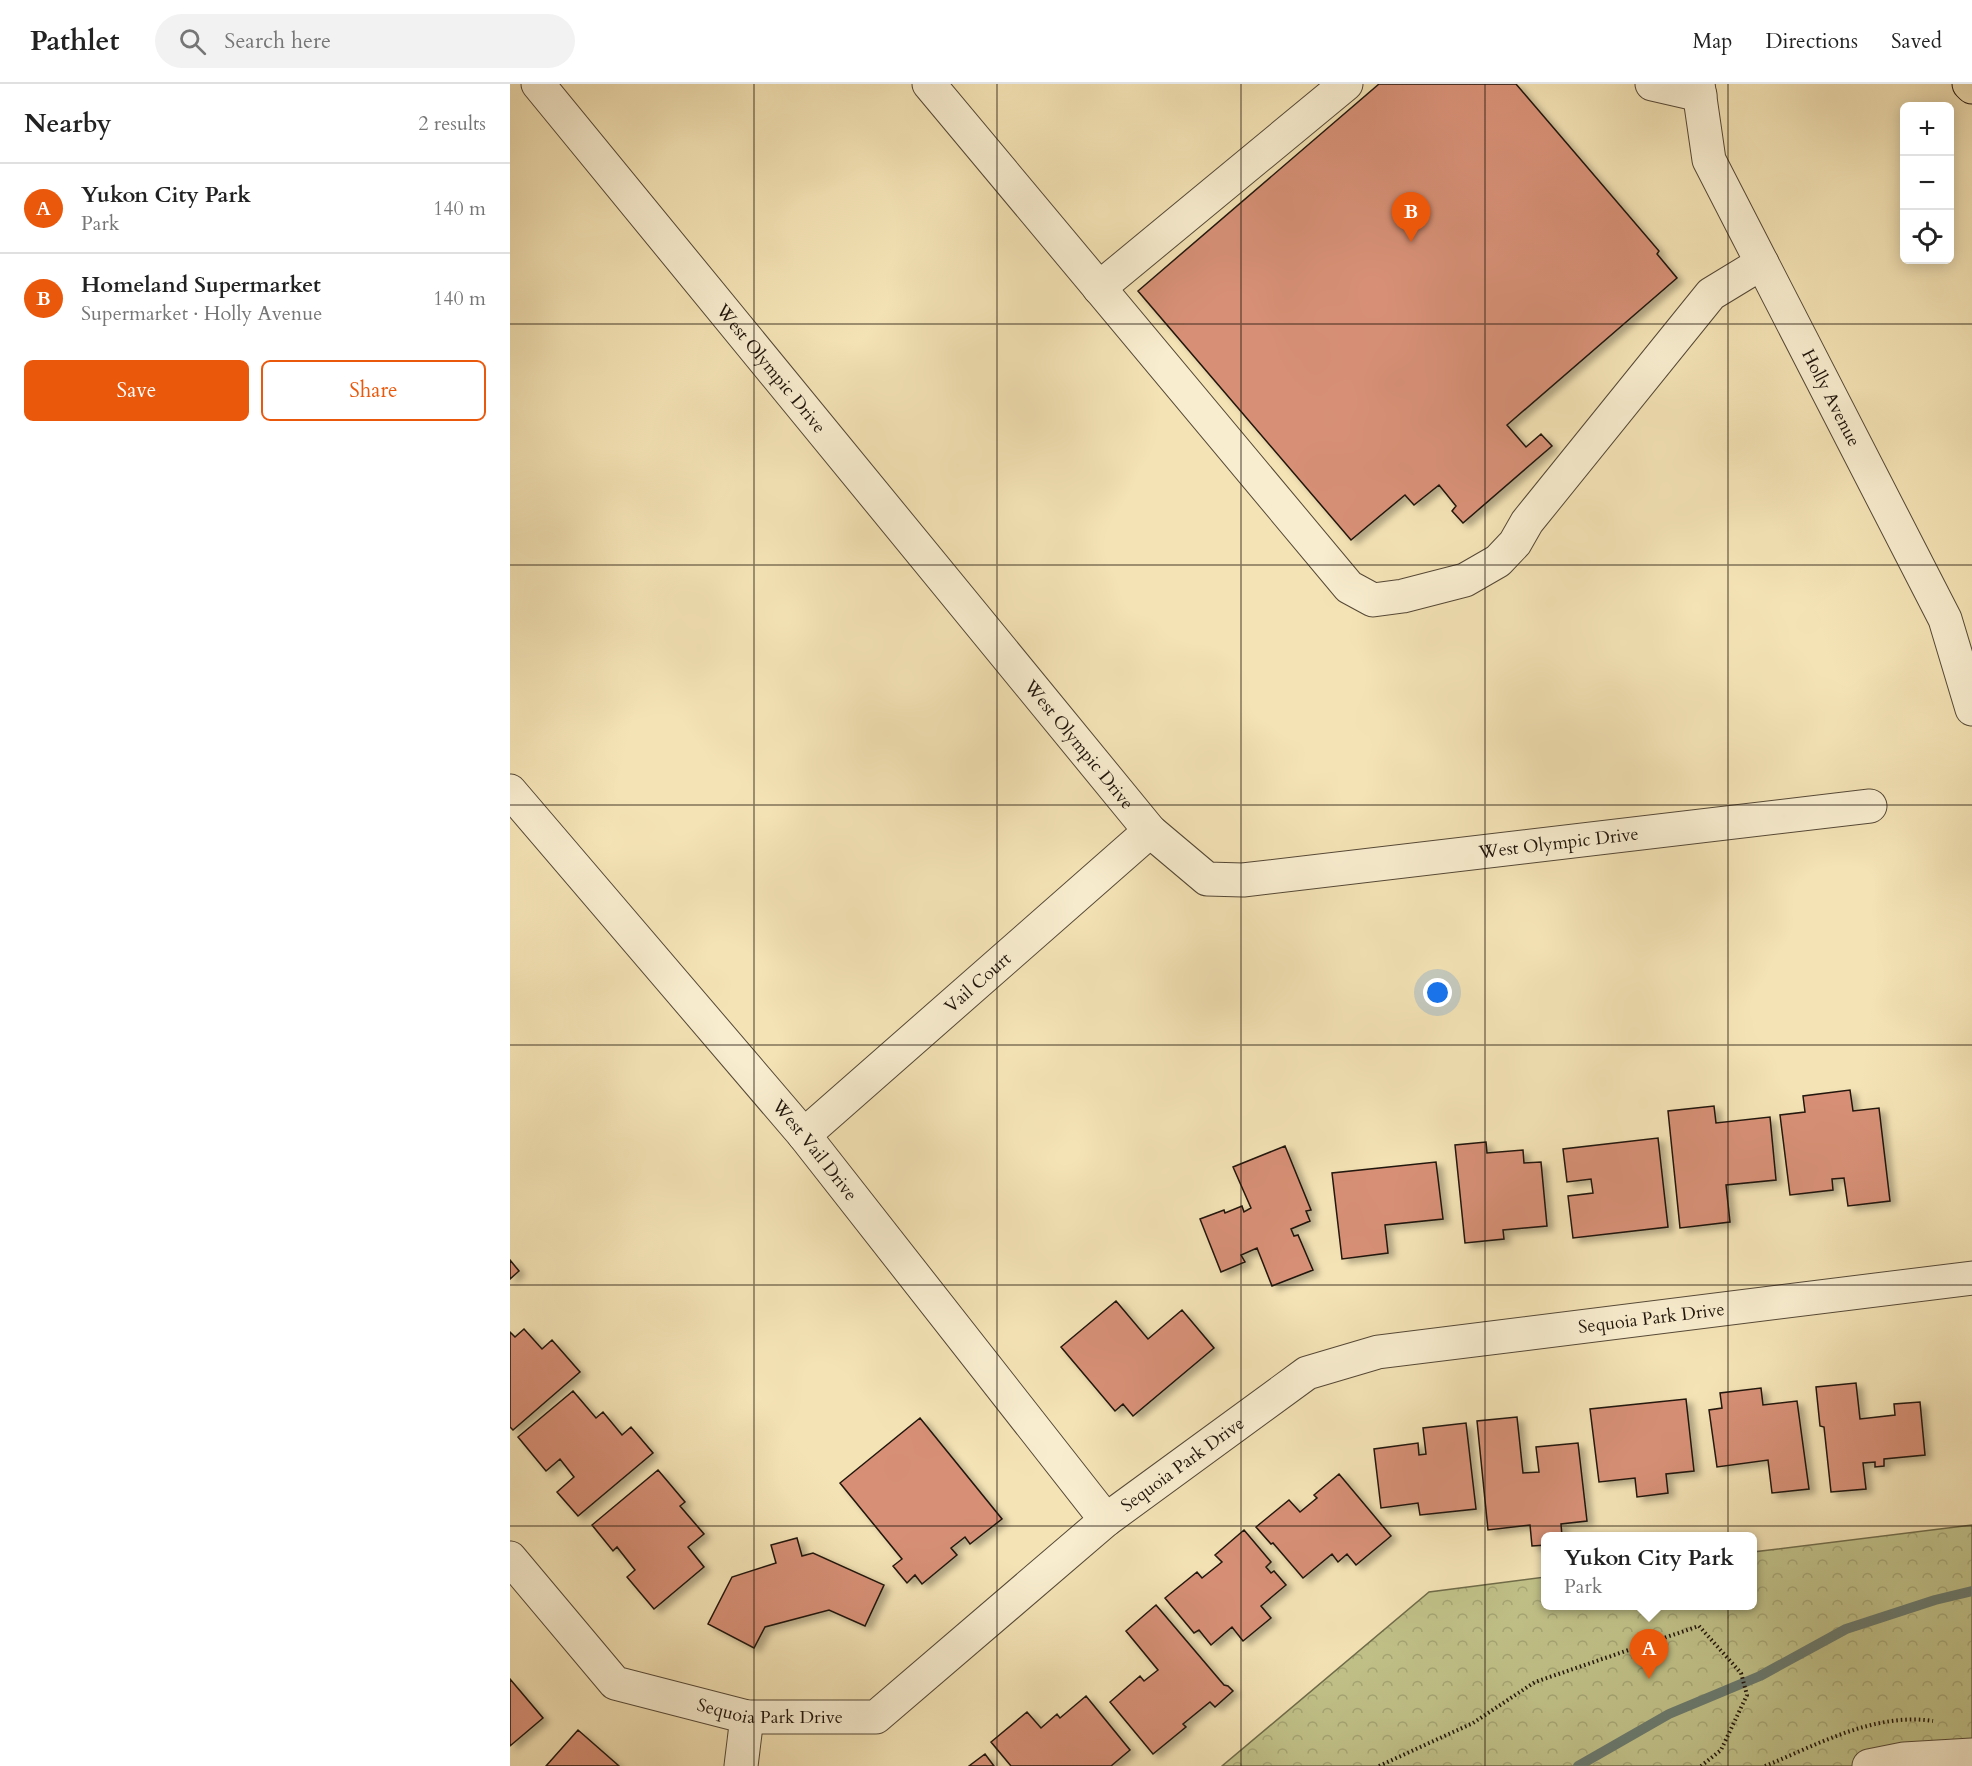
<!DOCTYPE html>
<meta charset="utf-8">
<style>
body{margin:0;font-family:Cardo,serif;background:#f2f2f2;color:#222}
.controls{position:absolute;right:18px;top:18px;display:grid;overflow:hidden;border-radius:9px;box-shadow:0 3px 15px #0003}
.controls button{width:54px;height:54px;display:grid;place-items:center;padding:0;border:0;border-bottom:2px solid #e0e0e0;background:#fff;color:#222;font:30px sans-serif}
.you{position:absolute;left:928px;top:909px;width:21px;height:21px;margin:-15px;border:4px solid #fff;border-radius:50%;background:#1a73e8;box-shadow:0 0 0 9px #1a73e833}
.badge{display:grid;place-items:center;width:39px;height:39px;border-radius:50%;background:#ea580c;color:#fff;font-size:20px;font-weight:700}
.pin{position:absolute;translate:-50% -50px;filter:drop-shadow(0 2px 3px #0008)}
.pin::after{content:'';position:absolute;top:32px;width:21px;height:18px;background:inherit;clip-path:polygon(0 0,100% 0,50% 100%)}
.popup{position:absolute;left:1031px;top:1448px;width:216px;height:78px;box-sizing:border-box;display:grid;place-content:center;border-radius:9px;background:#fff;filter:drop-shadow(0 2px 4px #0005);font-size:20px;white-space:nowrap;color:#767676}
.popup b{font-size:22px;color:#222}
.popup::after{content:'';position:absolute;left:50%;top:100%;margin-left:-12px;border:12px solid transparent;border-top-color:#fff}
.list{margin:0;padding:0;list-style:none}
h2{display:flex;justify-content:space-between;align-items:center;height:78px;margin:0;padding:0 24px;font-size:26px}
h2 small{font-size:20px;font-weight:400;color:#767676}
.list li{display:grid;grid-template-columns:39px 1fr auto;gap:18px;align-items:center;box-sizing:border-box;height:90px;padding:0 24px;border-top:2px solid #e0e0e0}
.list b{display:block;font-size:22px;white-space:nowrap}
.list p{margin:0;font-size:20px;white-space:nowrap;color:#767676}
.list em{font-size:20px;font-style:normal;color:#767676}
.actions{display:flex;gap:12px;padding:18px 24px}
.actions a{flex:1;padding:14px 0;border:2px solid #ea580c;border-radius:9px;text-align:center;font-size:21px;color:#ea580c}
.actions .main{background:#ea580c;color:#fff}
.icon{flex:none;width:33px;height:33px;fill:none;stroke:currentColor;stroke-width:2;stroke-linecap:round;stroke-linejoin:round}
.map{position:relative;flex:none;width:1462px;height:1682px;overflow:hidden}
header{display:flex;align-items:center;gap:36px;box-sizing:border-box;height:84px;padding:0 30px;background:#fff;border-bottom:2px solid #e0e0e0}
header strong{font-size:28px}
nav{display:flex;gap:33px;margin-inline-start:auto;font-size:21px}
.search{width:420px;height:54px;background:#f2f2f2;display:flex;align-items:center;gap:15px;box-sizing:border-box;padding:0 21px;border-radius:33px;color:#767676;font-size:22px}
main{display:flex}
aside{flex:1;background:#fff}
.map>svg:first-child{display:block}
.forest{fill:url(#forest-crowns);stroke:#706c4a;stroke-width:1.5}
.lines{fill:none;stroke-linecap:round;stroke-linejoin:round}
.stream{stroke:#6a7a6f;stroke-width:10}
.building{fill:#d79076;stroke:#20150c;stroke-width:1.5;filter:url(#shadow)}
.minor-casing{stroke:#554836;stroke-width:35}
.major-casing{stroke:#20150c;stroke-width:35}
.path{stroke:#20150c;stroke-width:4;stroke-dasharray:1.5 3;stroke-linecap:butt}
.minor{stroke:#f8edcf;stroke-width:33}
.major{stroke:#f4e3b5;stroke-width:33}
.grid{fill:none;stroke:#20150c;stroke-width:1.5;stroke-opacity:0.55}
.labels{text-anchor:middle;stroke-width:4.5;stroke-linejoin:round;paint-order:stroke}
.street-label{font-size:18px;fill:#20150c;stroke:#f8edcf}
</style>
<header>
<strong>Pathlet</strong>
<div class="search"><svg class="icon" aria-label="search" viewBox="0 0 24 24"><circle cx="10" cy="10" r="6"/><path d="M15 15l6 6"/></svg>Search here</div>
<nav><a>Map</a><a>Directions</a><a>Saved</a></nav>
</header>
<main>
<aside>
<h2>Nearby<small>2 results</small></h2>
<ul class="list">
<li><span class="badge">A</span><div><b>Yukon City Park</b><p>Park</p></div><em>140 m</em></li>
<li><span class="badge">B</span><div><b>Homeland Supermarket</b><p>Supermarket · Holly Avenue</p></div><em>140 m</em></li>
</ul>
<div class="actions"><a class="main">Save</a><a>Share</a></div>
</aside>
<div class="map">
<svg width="1462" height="1682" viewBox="0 0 1462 1682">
<defs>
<pattern id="forest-crowns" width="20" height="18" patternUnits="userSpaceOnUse" patternTransform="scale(1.5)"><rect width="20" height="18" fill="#c1c289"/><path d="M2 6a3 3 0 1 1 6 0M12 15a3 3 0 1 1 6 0" fill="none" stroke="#a6a675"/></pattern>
<filter id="shadow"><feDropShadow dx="6" dy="4" stdDeviation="3" flood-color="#0004"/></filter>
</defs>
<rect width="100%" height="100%" fill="#f4e3b5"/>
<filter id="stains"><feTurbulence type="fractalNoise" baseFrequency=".00333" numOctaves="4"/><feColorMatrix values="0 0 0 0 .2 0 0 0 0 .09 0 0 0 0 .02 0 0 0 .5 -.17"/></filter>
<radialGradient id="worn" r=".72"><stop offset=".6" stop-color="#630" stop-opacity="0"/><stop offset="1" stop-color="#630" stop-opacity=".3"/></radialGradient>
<path class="forest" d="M1462,1441v241h-750l207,-174 116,-15 1,29h206l1,-54z"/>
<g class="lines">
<path class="stream" d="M1068,1682l91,-52 91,-38 86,-47 89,-29 37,-9"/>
</g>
<path class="building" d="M869,0h137l143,167 -2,3 20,24 -170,147 19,22 15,-13 11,12 -89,77 -11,-12 4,-5 -17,-21 -25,20 -9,-10 -54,45 -213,-249z
M1340,1006l3,21 26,-3 11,93 -42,5 -4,-28 -12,1 1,11 -43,5 -10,-80 25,-3 -2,-16z
M1204,1022l2,17 54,-6 6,63 -50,5 4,37 -50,6 -12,-117z
M1148,1054l10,89 -95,11 -5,-42 25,-3 -2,-14 -24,3 -4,-33z
M976,1058l1,11 36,-3 1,13 17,-1 6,64 -44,4 1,9 -39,4 -10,-98z
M775,1062l26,64 -5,1 4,10 -19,8 3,7 4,-1 15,35 -41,16 -15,-38 -16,7 4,7 -24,10 -21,-53 24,-9 1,3 17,-7 2,6 7,-4 -18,-41z
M926,1078l7,57 -58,6 3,28 -46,6 -10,-86z
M0,1176l9,11 -9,8z
M606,1217l32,38 34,-29 32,38 -81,68 -10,-12 -8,7 -54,-64z
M14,1245l18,20 10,-9 28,32 -67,58 -3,-3v-95l5,5z
M1346,1299l4,36 35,-4 -1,-11 26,-2 5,53 -41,4v7l-9,1v-5l-12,1 3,26 -35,3 -7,-65 -4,-1 -4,-39z
M1251,1304l2,17 34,-4 12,88 -37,4 -4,-33 -51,7 -8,-57 13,-2 -2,-15z
M63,1307l23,27 7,-6 19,23 9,-8 22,26 -75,63 -21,-24 17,-15 -14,-18 -14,12 -28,-34z
M1176,1315l8,72 -28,3 2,19 -31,4 -2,-19 -36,4 -9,-73z
M1007,1333l6,56 16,-1 -3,-25 42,-4 9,78 -26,3 1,12h-16v9l-14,1 -2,-21 -42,5 -11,-109z
M410,1334l82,101 -32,25 -5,-7 -14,11 6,7 -35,29 -7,-9 -8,8 -14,-17 9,-7 -62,-76z
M956,1339l10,86 -56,6 -2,-12 -37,5 -7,-59 44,-6 1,12 7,-1 -3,-26z
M148,1386l27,32 -5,4 24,28 -16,13 16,20 -50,42 -27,-32 8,-7 -18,-23 -4,4 -21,-26z
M829,1390l52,62 -35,29 -9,-11 -9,8 -6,-8 -29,24 -30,-35 -2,1 -15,-17 33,-27 11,12 17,-14 -3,-3z
M734,1446l27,32 -5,5 5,6 3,-2 12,14 -25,21 10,12 -28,23 -11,-14 -21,18 -12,-15 -5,3 -29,-35 32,-26 5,6 20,-16 -7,-7z
M287,1454l5,18 11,-3 71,32 -19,41 -36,-16 -64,17 -11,21 -46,-24 24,-47 44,-14 -5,-18z
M646,1521l68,80 4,1 5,5 -18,16 -5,-5 -27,22 3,3 -33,27 -43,-52 30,-26 4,5 14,-11 -32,-39z
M0,1595l33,39 -33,28z
M576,1612l44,54 -19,16h-100l-20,-24 36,-30 14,16 16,-14 3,4z
M68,1646l41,36h-73z
M475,1670l9,12h-25z"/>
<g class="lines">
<defs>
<g id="minor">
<path id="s1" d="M28,0l612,747 57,48 36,1 627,-74"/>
<path d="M419,0l420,503 24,13 30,-4 62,-16 33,-19 17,-18 12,-21 184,-228 51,-31"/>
<path d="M1142,0l48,11"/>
<path id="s2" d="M1188,0l11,76 236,459 27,90"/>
<path d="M589,204l247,-204"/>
<path id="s3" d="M0,707l294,344 302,385"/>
<path id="s4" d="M294,1051l346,-304"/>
<path id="s5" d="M0,1474l105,125 132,34h129l230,-197 201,-147 71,-21 594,-74"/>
<path d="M231,1682l6,-49"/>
<path d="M1359,1682l35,-7 68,-4"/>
</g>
<path id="major" d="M1459,0l3,3"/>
</defs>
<use href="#minor" class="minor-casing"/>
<use href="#major" class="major-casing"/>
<path class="path" d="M869,1682l94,-43 62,-41 164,-56 42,47 6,22 -26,55 -20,16
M1255,1682c52,-21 110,-54 168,-45"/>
<use href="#minor" class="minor"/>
<use href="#major" class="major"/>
</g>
<path class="grid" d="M244,0v1682M487,0v1682M731,0v1682M975,0v1682M1218,0v1682M0,240h1462M0,481h1462M0,721h1462M0,961h1462M0,1201h1462M0,1442h1462"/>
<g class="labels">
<g class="street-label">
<text dy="6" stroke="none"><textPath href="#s1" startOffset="368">West Olympic Drive</textPath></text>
<text dy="6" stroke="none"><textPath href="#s2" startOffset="344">Holly Avenue</textPath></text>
<text dy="6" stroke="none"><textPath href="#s1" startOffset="854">West Olympic Drive</textPath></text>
<text dy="6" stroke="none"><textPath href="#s1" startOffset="1394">West Olympic Drive</textPath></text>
<text dy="6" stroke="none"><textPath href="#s4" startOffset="231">Vail Court</textPath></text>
<text dy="6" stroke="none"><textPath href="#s3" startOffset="471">West Vail Drive</textPath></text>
<text dy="6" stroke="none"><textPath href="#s5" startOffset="1330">Sequoia Park Drive</textPath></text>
<text dy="6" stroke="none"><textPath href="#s5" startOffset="826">Sequoia Park Drive</textPath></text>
<text dy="6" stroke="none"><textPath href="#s5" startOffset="322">Sequoia Park Drive</textPath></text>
</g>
</g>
<rect width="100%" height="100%" filter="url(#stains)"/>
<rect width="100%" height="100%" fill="url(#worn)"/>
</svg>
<div class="controls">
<button>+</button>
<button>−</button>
<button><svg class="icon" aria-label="locate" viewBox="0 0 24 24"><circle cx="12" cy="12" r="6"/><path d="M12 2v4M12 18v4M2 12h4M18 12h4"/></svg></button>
</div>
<div class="you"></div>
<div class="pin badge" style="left:1139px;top:1595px">A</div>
<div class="popup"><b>Yukon City Park</b>Park</div>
<div class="pin badge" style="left:901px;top:158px">B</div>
</div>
</main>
